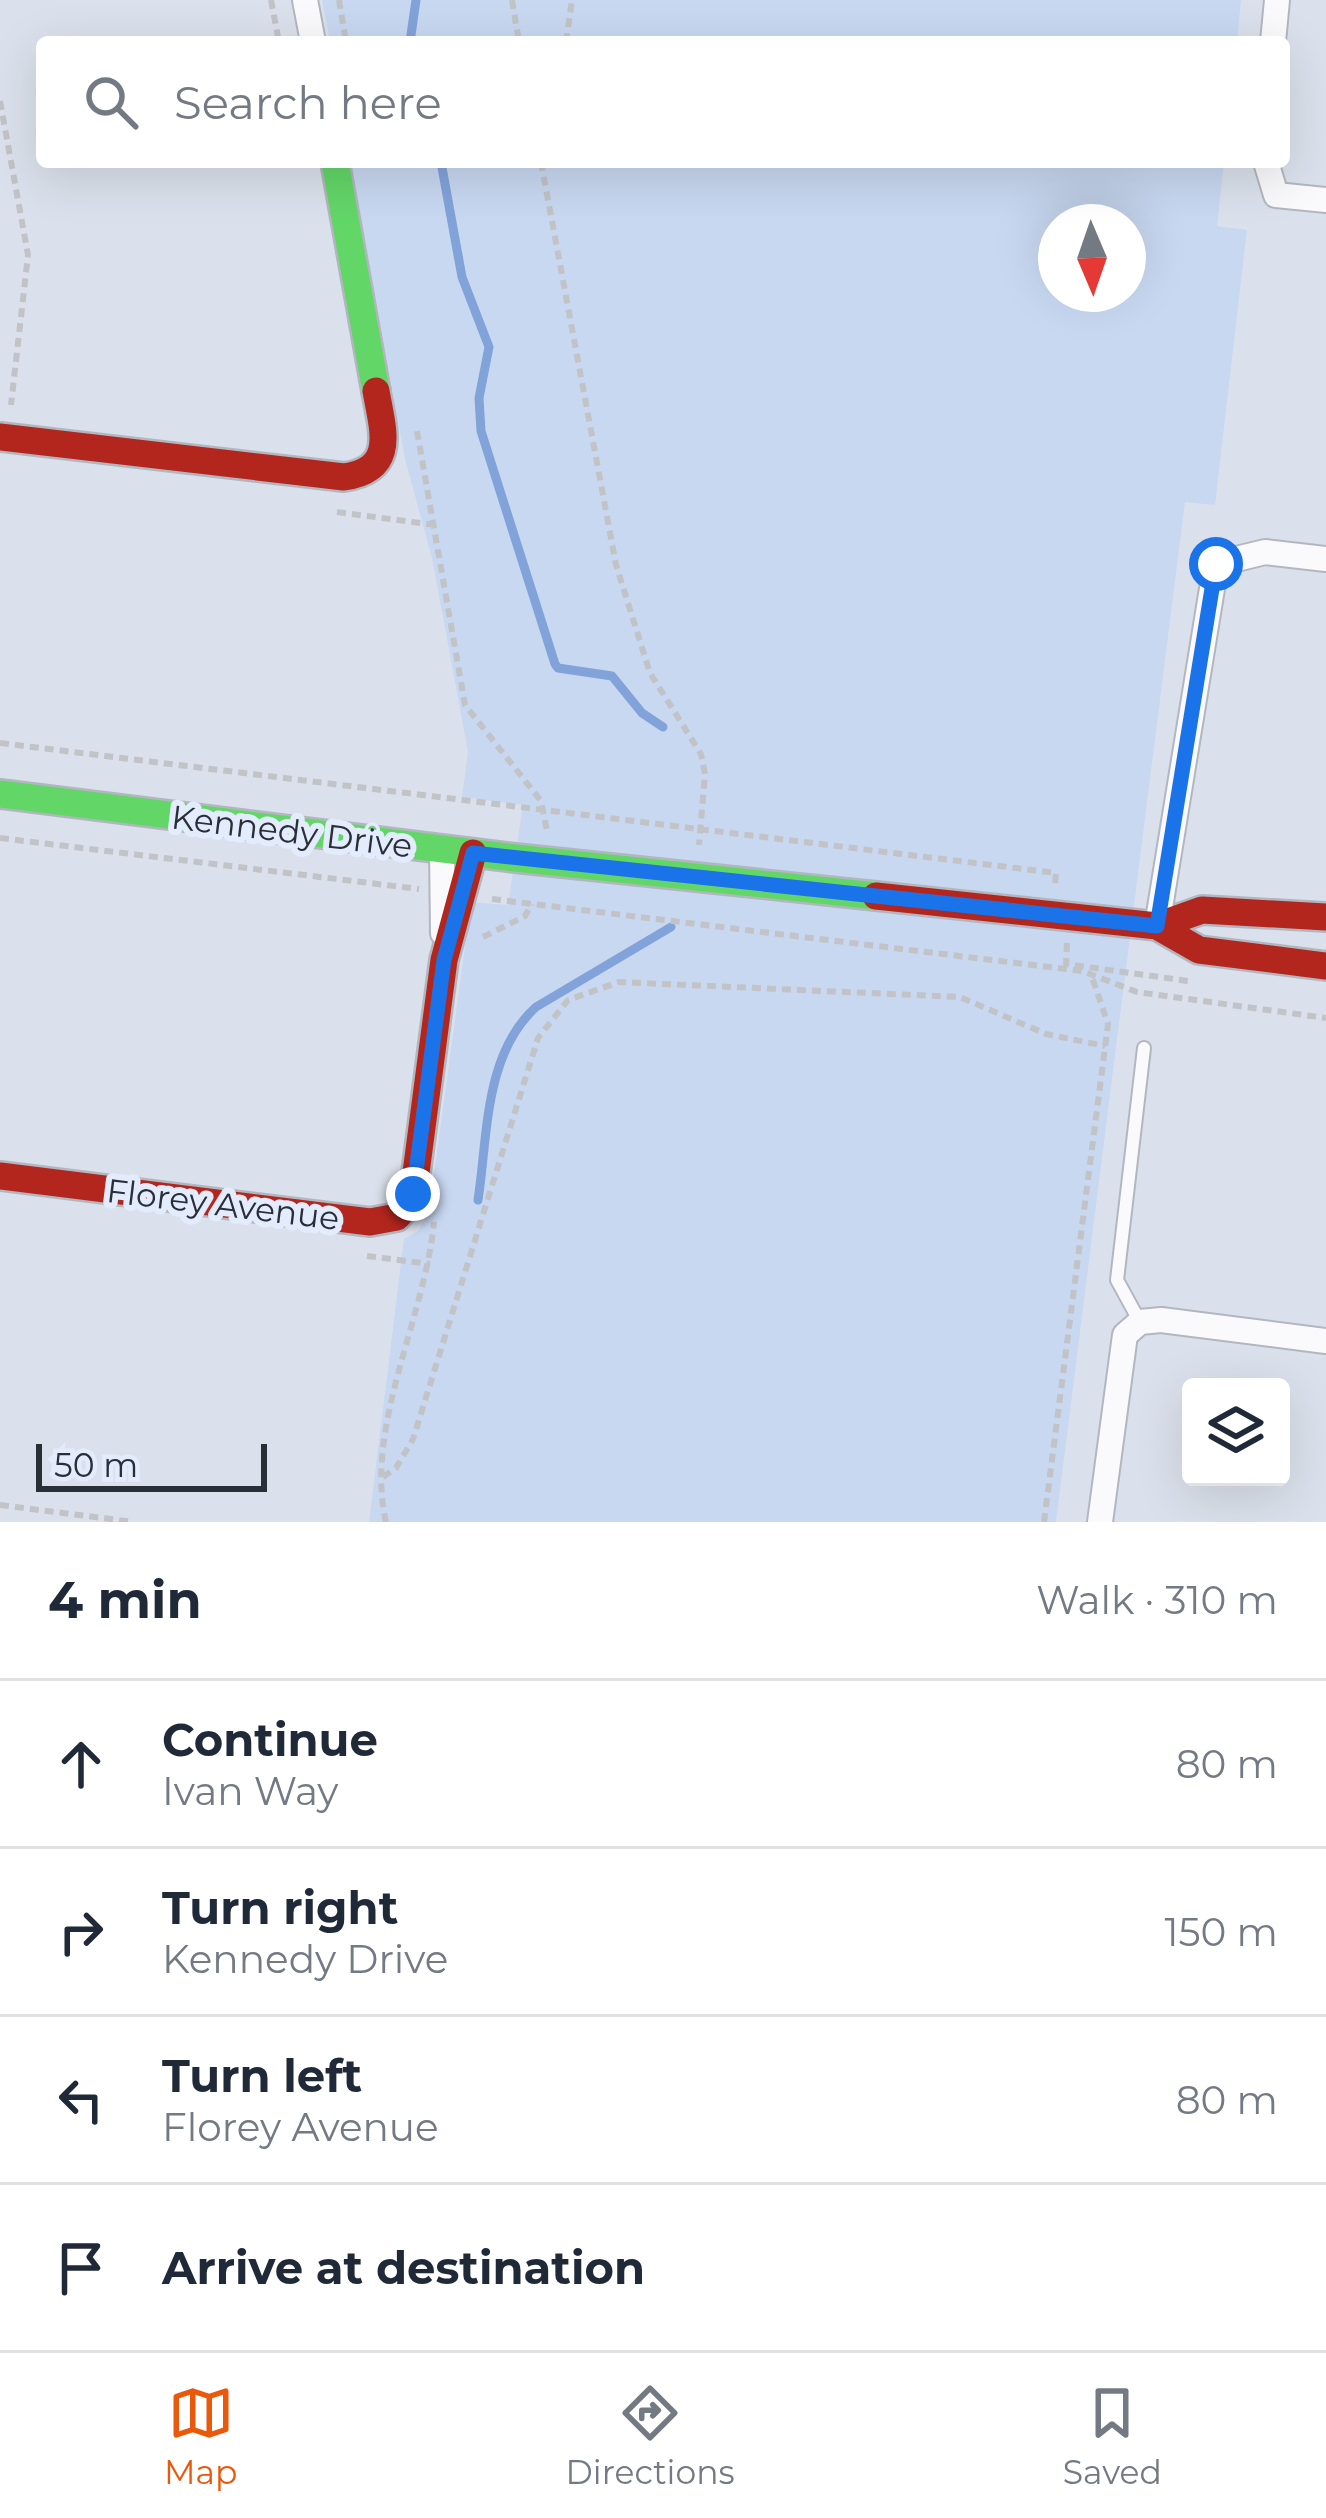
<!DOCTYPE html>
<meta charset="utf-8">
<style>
body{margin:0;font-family:Montserrat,sans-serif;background:#f2f2f3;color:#1f2937}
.controls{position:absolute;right:36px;bottom:36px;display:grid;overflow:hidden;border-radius:12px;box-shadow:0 12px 48px #0002}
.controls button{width:108px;height:108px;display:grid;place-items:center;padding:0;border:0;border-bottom:3px solid #e0e1e3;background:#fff;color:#1f2937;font:60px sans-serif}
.compass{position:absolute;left:1038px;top:204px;width:108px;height:108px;border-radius:50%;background:#fff;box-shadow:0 12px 48px #0002;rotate:178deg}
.scale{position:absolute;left:36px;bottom:30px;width:231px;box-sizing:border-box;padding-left:12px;border:6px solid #2a2f37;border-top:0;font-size:33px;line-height:42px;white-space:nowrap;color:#2a2f37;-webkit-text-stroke:9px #e2ecfd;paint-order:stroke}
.stop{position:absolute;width:36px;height:36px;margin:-27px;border:9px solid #1a73e8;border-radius:50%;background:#fff}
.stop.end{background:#1a73e8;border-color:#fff;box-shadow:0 3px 12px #0008}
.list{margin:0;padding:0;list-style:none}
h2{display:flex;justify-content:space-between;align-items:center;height:156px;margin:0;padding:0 48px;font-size:51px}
h2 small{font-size:39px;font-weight:400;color:#747a83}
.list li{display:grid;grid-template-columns:78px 1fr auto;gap:36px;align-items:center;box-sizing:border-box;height:168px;padding:0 48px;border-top:3px solid #e0e1e3}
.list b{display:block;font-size:45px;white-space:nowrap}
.list p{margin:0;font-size:39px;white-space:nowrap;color:#747a83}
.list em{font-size:39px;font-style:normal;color:#747a83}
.icon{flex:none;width:66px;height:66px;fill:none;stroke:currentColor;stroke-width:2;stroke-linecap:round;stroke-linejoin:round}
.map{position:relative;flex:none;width:1326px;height:1522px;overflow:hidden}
.search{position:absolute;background:#fff;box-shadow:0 12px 48px #0002;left:36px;right:36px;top:36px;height:132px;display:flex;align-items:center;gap:30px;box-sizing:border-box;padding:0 42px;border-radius:12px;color:#747a83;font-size:45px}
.sheet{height:828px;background:#fff}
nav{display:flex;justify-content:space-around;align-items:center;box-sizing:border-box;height:168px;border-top:3px solid #e0e1e3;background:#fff;font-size:33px;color:#747a83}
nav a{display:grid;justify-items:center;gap:6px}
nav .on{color:#ea580c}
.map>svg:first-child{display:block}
.green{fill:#c8d8f1;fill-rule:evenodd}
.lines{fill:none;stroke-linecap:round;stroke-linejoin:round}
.stream{stroke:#82a3da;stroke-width:9}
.lane-casing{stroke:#b2b7bf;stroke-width:16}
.street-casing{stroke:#b2b7bf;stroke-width:28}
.fast-casing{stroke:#b2b7bf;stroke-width:32}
.jam-casing{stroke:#b2b7bf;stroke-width:32}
.path{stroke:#c1c3c7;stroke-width:6;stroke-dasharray:9 6;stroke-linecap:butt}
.lane{stroke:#fafafc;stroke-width:12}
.street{stroke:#fafafc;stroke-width:24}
.fast{stroke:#63d668;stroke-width:27}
.jam{stroke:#b3261e;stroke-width:27}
.route{stroke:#1a73e8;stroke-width:15}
.labels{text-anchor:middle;stroke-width:12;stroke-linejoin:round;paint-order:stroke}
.street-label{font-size:33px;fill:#2a2f37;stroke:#e2ecfd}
</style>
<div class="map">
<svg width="1326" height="1522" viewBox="0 0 1326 1522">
<rect width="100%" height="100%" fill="#dbe1ec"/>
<path class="green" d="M322,0h919l-4,42h-907z
M351,162h873l-7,64 30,4 -32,275 -30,-3 -129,1020h-687l35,-283 14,-8 11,-20 42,-309 37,3 15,-100 -61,-8 6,-45 -36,-194 -27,-99zM1056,222h72v72h-72z"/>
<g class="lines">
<path class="stream" d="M410,42l6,-42
M441,162l21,115 27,70 -10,51 2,33 74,233 3,4 54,8 30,37 21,14
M478,1200c10,-65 6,-146 58,-193l135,-80"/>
<defs>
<path id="lane" d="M1140,1322l-23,-42 27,-232"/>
<path id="street" d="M305,0l8,42
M1273,42l4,-42
M1266,162l10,33 50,5
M442,849l1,84
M1157,926l59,-362 49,-12 61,7
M1100,1522l25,-187 15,-13 21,-2 165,21"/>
<path id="fast" d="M335,162l41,229
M0,794l515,64 361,38"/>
<path id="jam" d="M0,437l344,40c53,-8 39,-46 32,-86
M876,896l281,30 42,24 127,16
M1157,926l45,-16 124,7
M0,1176l370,46 27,-5 14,-17 3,-12 30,-228 29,-107"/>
</defs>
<use href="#lane" class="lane-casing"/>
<use href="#street" class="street-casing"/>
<use href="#fast" class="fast-casing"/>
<use href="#jam" class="jam-casing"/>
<path class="path" d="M271,0l8,42
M339,0l7,42
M512,0l7,42
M566,42l6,-42
M0,101l28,154 -17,150
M541,162l75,403 34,108 51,81 4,20 -6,71
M417,431l48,274 76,96 6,30
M337,512l98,13
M0,743l1056,130 -1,12
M0,838l419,51
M492,899l590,72 55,21 189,26
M483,937l42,-21 7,-12
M1067,943l-1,21 122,17
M367,1256l63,8
M383,1477l13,-9 17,-29 125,-401 30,-38 51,-18 341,15 86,37 59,12
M0,1505l134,17
M386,1522c-22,-95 39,-204 48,-300
M1044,1522l64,-498 -16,-47"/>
<use href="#lane" class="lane"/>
<use href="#street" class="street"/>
<use href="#fast" class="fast"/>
<use href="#jam" class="jam"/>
</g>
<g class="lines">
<path class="route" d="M413,1194l31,-234 29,-107 684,73 59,-362"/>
</g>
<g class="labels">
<g class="street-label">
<text transform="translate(292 831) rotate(7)" y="12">Kennedy Drive</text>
<text transform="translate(223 1204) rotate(7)" y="12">Florey Avenue</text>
</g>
</g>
</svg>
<div class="controls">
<button><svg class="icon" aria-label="layers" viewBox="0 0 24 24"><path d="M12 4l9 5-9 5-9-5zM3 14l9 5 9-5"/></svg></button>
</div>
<svg class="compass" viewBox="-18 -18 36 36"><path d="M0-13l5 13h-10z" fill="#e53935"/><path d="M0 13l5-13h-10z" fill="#747a83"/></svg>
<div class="scale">50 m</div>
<div class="stop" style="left:1216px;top:564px"></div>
<div class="stop end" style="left:413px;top:1194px"></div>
<div class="search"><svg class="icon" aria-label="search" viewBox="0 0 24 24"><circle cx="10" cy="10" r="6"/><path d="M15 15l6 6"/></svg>Search here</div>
</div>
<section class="sheet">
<h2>4 min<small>Walk · 310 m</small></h2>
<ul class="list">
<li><svg class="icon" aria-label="ahead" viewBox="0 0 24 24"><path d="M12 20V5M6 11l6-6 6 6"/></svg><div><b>Continue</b><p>Ivan Way</p></div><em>80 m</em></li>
<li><svg class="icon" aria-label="right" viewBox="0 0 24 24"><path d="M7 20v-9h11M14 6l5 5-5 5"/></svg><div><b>Turn right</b><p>Kennedy Drive</p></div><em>150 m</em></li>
<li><svg class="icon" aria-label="left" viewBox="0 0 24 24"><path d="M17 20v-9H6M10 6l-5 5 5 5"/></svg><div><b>Turn left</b><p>Florey Avenue</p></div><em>80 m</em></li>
<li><svg class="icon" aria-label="arrive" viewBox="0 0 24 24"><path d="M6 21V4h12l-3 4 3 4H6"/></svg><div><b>Arrive at destination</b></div></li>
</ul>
</section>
<nav>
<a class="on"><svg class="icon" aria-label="map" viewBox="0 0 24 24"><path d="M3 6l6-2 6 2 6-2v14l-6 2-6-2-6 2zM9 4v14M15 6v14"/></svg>Map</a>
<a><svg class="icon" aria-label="directions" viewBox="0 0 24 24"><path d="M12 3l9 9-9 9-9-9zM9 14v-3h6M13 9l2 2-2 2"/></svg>Directions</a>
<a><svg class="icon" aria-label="saved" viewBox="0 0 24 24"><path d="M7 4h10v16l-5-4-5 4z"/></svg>Saved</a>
</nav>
